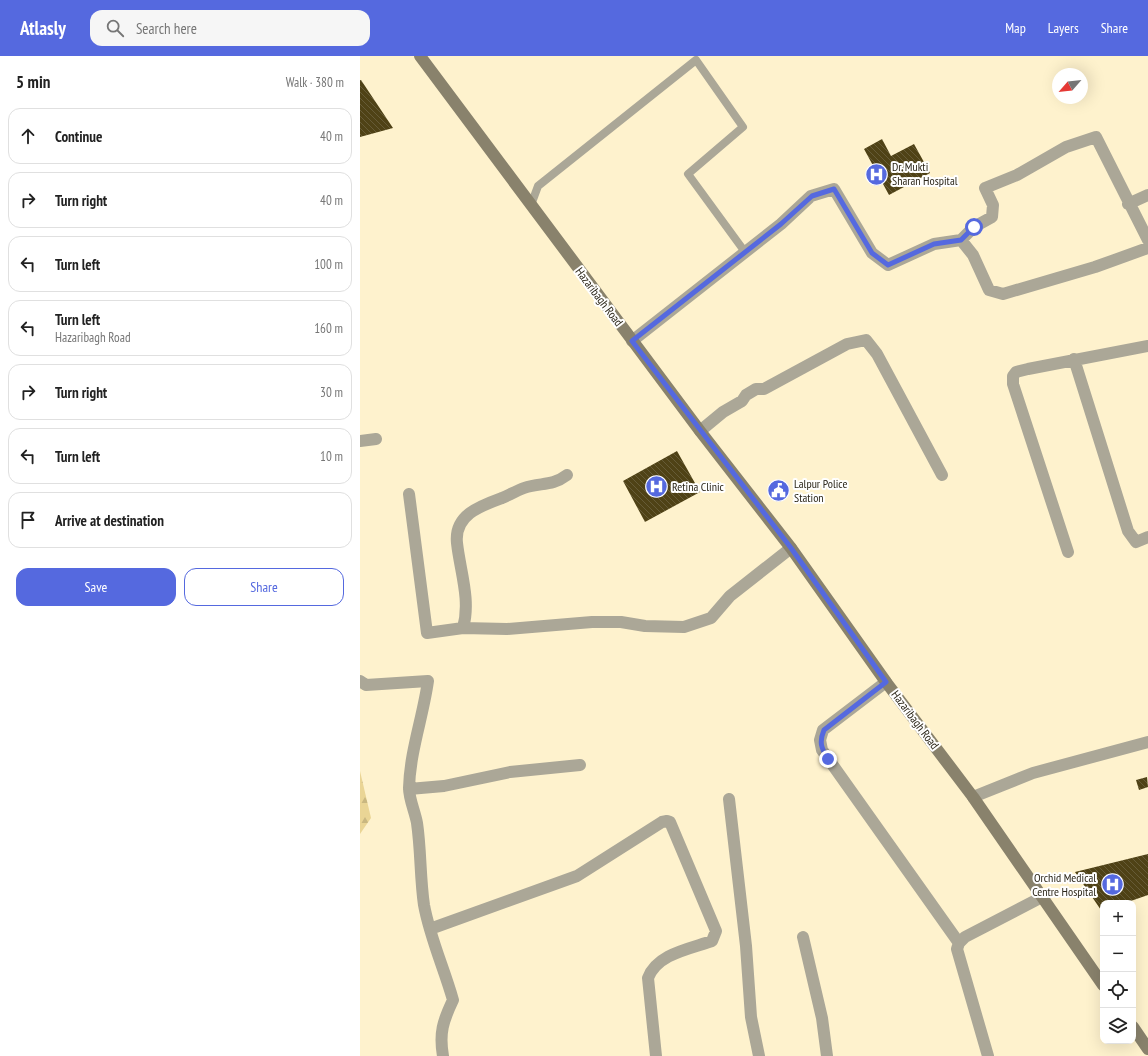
<!DOCTYPE html>
<meta charset="utf-8">
<style>
body{margin:0;font-family:"PT Sans Narrow",sans-serif;background:#f6f6f6;color:#222}
.controls{position:absolute;right:12px;bottom:12px;display:grid;overflow:hidden;border-radius:8px;box-shadow:0 4px 16px #0002}
.controls button{width:36px;height:36px;display:grid;place-items:center;padding:0;border:0;border-bottom:1px solid #e0e0e0;background:#fff;color:#222;font:20px sans-serif}
.compass{position:absolute;left:692px;top:12px;width:36px;height:36px;border-radius:50%;background:#fff;box-shadow:0 4px 16px #0002;rotate:242deg}
.stop{position:absolute;width:12px;height:12px;margin:-9px;border:3px solid #5569df;border-radius:50%;background:#fff}
.stop.end{background:#5569df;border-color:#fff;box-shadow:0 1px 4px #0008}
.list{margin:0;padding:0;list-style:none}
h2{display:flex;justify-content:space-between;align-items:center;height:52px;margin:0;padding:0 16px;font-size:17px}
h2 small{font-size:13px;font-weight:400;color:#767676}
.list li{display:grid;grid-template-columns:26px 1fr auto;gap:12px;align-items:center;box-sizing:border-box;height:56px;margin:0 8px 8px;padding:0 8px;border:1px solid #e0e0e0;border-radius:12px}
.list b{display:block;font-size:15px;white-space:nowrap}
.list p{margin:0;font-size:13px;white-space:nowrap;color:#767676}
.list em{font-size:13px;font-style:normal;color:#767676}
.actions{display:flex;gap:8px;padding:12px 16px}
.actions a{flex:1;padding:9px 0;border:1px solid #5569df;border-radius:12px;text-align:center;font-size:14px;color:#5569df}
.actions .main{background:#5569df;color:#fff}
.icon{flex:none;width:22px;height:22px;fill:none;stroke:currentColor;stroke-width:2;stroke-linecap:round;stroke-linejoin:round}
.map{position:relative;flex:none;width:788px;height:1000px;overflow:hidden}
header{display:flex;align-items:center;gap:24px;box-sizing:border-box;height:56px;padding:0 20px;background:#5569df;color:#fff}
header strong{font-size:19px}
nav{display:flex;gap:22px;margin-inline-start:auto;font-size:14px}
.search{width:280px;height:36px;background:#f6f6f6;display:flex;align-items:center;gap:10px;box-sizing:border-box;padding:0 14px;border-radius:12px;color:#767676;font-size:15px}
main{display:flex}
aside{flex:1;background:#fff}
.map>svg:first-child{display:block}
.forest{fill:url(#forest-firs)}
.building{fill:url(#building-back-hatch)}
.lines{fill:none;stroke-linecap:round;stroke-linejoin:round}
.lane{stroke:#aba797;stroke-width:8}
.street{stroke:#aba797;stroke-width:12}
.secondary{stroke:#89826c;stroke-width:12}
.route{stroke:#5569df;stroke-width:5}
.labels{text-anchor:middle;stroke-width:4;stroke-linejoin:round;paint-order:stroke}
.poi-label{font-size:12px;fill:#2c271a;stroke:#fff;text-anchor:start}
.street-label{font-size:12px;fill:#2c271a;stroke:#fff}
</style>
<header>
<strong>Atlasly</strong>
<div class="search"><svg class="icon" aria-label="search" viewBox="0 0 24 24"><circle cx="10" cy="10" r="6"/><path d="M15 15l6 6"/></svg>Search here</div>
<nav><a>Map</a><a>Layers</a><a>Share</a></nav>
</header>
<main>
<aside>
<h2>5 min<small>Walk · 380 m</small></h2>
<ul class="list">
<li><svg class="icon" aria-label="ahead" viewBox="0 0 24 24"><path d="M12 20V5M6 11l6-6 6 6"/></svg><div><b>Continue</b></div><em>40 m</em></li>
<li><svg class="icon" aria-label="right" viewBox="0 0 24 24"><path d="M7 20v-9h11M14 6l5 5-5 5"/></svg><div><b>Turn right</b></div><em>40 m</em></li>
<li><svg class="icon" aria-label="left" viewBox="0 0 24 24"><path d="M17 20v-9H6M10 6l-5 5 5 5"/></svg><div><b>Turn left</b></div><em>100 m</em></li>
<li><svg class="icon" aria-label="left" viewBox="0 0 24 24"><path d="M17 20v-9H6M10 6l-5 5 5 5"/></svg><div><b>Turn left</b><p>Hazaribagh Road</p></div><em>160 m</em></li>
<li><svg class="icon" aria-label="right" viewBox="0 0 24 24"><path d="M7 20v-9h11M14 6l5 5-5 5"/></svg><div><b>Turn right</b></div><em>30 m</em></li>
<li><svg class="icon" aria-label="left" viewBox="0 0 24 24"><path d="M17 20v-9H6M10 6l-5 5 5 5"/></svg><div><b>Turn left</b></div><em>10 m</em></li>
<li><svg class="icon" aria-label="arrive" viewBox="0 0 24 24"><path d="M6 21V4h12l-3 4 3 4H6"/></svg><div><b>Arrive at destination</b></div></li>
</ul>
<div class="actions"><a class="main">Save</a><a>Share</a></div>
</aside>
<div class="map">
<svg width="788" height="1000" viewBox="0 0 788 1000">
<defs>
<pattern id="forest-firs" width="22" height="20" patternUnits="userSpaceOnUse"><rect width="22" height="20" fill="#ead595"/><path d="M5 1l3.5 6h-7zM16 11l3.5 6h-7z" fill="#c9b780"/></pattern>
<pattern id="building-back-hatch" width="6" height="6" patternUnits="userSpaceOnUse"><rect width="6" height="6" fill="#4f4216"/><path d="M-1 5l2 2M0 0l6 6M5-1l2 2" fill="none" stroke="#665b37"/></pattern>
</defs>
<rect width="100%" height="100%" fill="#fef2cd"/>
<path class="forest" d="M0,715l11,47 -11,16z"/>
<path class="building" d="M0,24h1l32,48 -33,9z
M522,83l9,17 23,-12 16,29 -41,22 -25,-46z
M317,395l23,41 -55,30 -22,-41z
M787,721l1,10 -9,3 -3,-10z
M788,798v41l-23,8h-22v10l-28,-41z"/>
<g class="lines">
<path class="lane" d="M171,149l7,-19 158,-126 47,67 -55,47 57,78"/>
<path class="street" d="M768,148l20,-9
M601,184l13,-13 18,-10 1,-12 -8,-17 32,-13 49,-28 30,-10 52,103
M272,285l149,-117 30,-28 23,-7 38,64 16,12 46,-21 27,-4 12,15 16,35 14,4 92,-27 53,-19
M714,303l54,172 8,11 12,-5
M340,375l23,-19 19,-11 4,-6 10,-6h8l83,-45 19,-4 11,14 65,121
M0,385l16,-2
M49,438l18,139 36,-5 44,1 85,-7h29l24,4 39,1 27,-9 19,-22 61,-48
M708,496l-55,-168v-8l3,-4 12,-3 120,-23
M103,572c8,-28 -3,-57 -6,-85 -3,-28 23,-37 45,-45 7,-3 14,-7 22,-10 17,-6 27,-1 43,-13
M0,625l6,4 62,-4c-5,36 -18,70 -19,107 0,11 6,24 8,35 4,27 3,55 7,82 6,33 20,63 29,95 -10,21 -14,33 -10,56
M526,626l-63,48 -3,10 2,10 137,193
M49,733l35,-3 66,-14 70,-7
M613,741l60,-24 115,-31
M369,743l17,147 5,71 8,39
M70,873l147,-53 85,-54 5,-1 3,1 46,109 -4,10c-23,8 -55,13 -64,37l8,78
M443,881l19,81 5,38
M628,1000l-31,-107 2,-6 6,-6 77,-40"/>
<path class="secondary" d="M60,0l280,375 91,117 95,134 87,115 130,188
M773,971l15,22"/>
</g>
<g class="lines">
<path class="route" d="M468,703c-7,-11 -9,-17 -4,-29l62,-48 -95,-134 -159,-207 149,-117 31,-28 22,-7 38,64 16,12 46,-21 27,-4 13,-13"/>
</g>
<defs>
<symbol id="hospital-disc" viewBox="-11 -11 22 22"><circle r="9.5" fill="#5569df" stroke="#fff"/><path d="M-5-5h3v3.5h4V-5h3V5h-3V1.5h-4V5h-3Z" fill="#fff"/></symbol>
<symbol id="civic-disc" viewBox="-11 -11 22 22"><circle r="9.5" fill="#5569df" stroke="#fff"/><path d="M-.6-6.5H3V-4.5H.6V-3L4-1V1h2V6H-6V1h2V-1L-.6-3ZM-1.2 2.5V6h2.4V2.5Z" fill="#fff"/></symbol>
</defs>
<g fill-rule="evenodd">
<use href="#hospital-disc" x="504" y="106" width="25" height="25"/>
<use href="#hospital-disc" x="284" y="418" width="25" height="25"/>
<use href="#civic-disc" x="406" y="422" width="25" height="25"/>
<use href="#hospital-disc" x="740" y="816" width="25" height="25"/>
</g>
<g class="labels">
<g class="poi-label">
<text x="532" y="115">Dr. Mukti<tspan x="532" dy="14">Sharan Hospital</tspan></text>
<text x="434" y="432">Lalpur Police<tspan x="434" dy="14">Station</tspan></text>
<text x="312" y="435">Retina Clinic</text>
<text x="736" y="826" text-anchor="end">Orchid Medical<tspan x="736" dy="14">Centre Hospital</tspan></text>
</g>
<g class="street-label">
<text transform="translate(239 241) rotate(53)" y="4">Hazaribagh Road</text>
<text transform="translate(555 664) rotate(53)" y="4">Hazaribagh Road</text>
</g>
</g>
</svg>
<div class="controls">
<button>+</button>
<button>−</button>
<button><svg class="icon" aria-label="locate" viewBox="0 0 24 24"><circle cx="12" cy="12" r="6"/><path d="M12 2v4M12 18v4M2 12h4M18 12h4"/></svg></button>
<button><svg class="icon" aria-label="layers" viewBox="0 0 24 24"><path d="M12 4l9 5-9 5-9-5zM3 14l9 5 9-5"/></svg></button>
</div>
<svg class="compass" viewBox="-18 -18 36 36"><path d="M0-13l5 13h-10z" fill="#e53935"/><path d="M0 13l5-13h-10z" fill="#767676"/></svg>
<div class="stop" style="left:614px;top:171px"></div>
<div class="stop end" style="left:468px;top:703px"></div>
</div>
</main>
